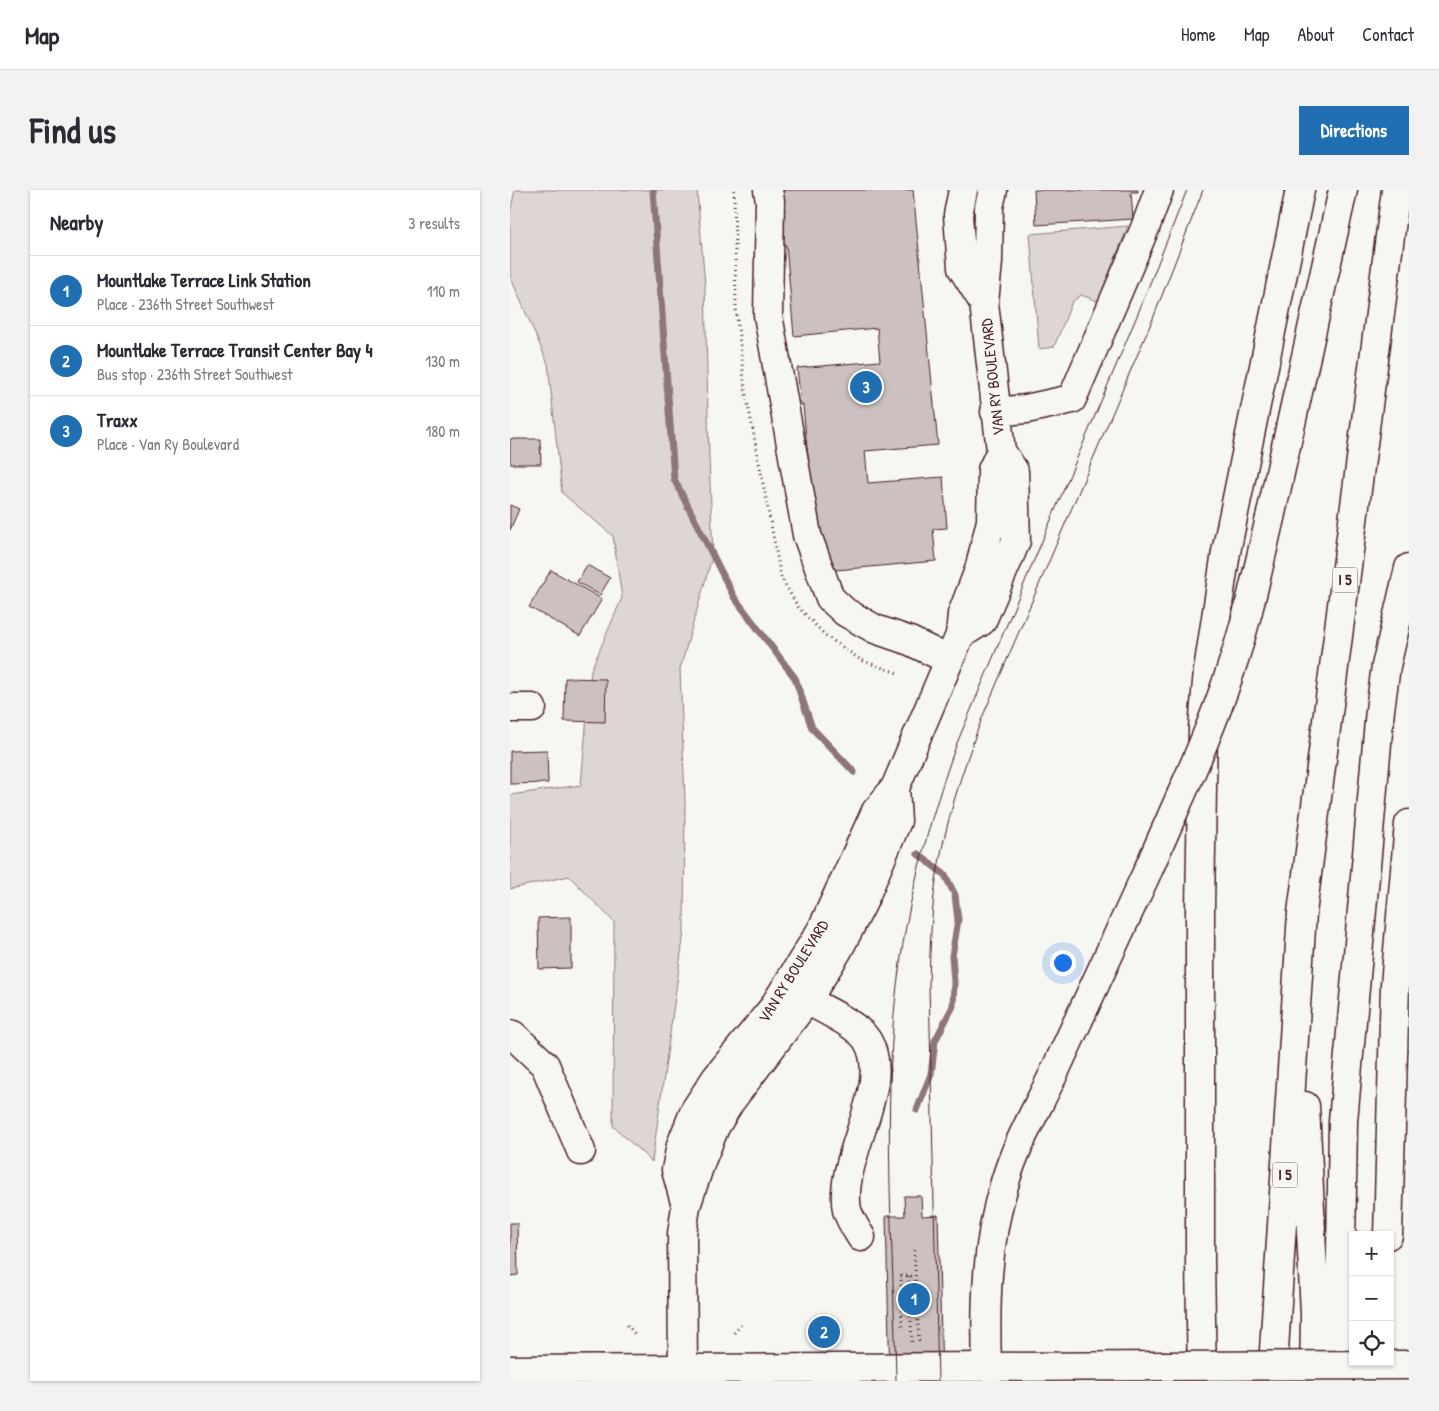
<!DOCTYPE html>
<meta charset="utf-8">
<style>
body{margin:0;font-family:"Patrick Hand",sans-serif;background:#f2f2f3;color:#2b2b33}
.controls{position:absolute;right:15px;bottom:15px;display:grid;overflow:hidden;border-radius:0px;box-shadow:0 1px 4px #0004}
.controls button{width:45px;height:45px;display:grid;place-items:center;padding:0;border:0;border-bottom:1px solid #e1e1e2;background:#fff;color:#2b2b33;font:25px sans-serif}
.you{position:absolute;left:552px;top:772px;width:18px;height:18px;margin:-12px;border:4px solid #fff;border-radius:50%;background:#1a73e8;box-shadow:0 0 0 8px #1a73e833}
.badge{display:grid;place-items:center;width:32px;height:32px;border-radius:50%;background:#1f6fb2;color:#fff;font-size:16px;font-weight:700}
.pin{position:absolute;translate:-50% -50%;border:2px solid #fff;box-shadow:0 1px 5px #0006}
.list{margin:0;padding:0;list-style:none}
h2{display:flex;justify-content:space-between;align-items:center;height:65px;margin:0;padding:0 20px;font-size:21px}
h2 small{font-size:16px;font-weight:400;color:#7c7c81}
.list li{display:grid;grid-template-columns:32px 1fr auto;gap:15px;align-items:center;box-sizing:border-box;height:70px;padding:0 20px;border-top:1px solid #e1e1e2}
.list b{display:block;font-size:19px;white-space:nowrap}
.list p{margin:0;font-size:16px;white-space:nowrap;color:#7c7c81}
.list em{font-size:16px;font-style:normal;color:#7c7c81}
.icon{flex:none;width:28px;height:28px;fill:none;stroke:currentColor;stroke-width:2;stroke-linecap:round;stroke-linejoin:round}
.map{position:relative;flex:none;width:899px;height:1191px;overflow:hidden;border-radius:0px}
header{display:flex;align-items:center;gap:30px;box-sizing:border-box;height:70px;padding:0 25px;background:#fff;border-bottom:1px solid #e1e1e2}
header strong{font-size:24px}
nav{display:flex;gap:28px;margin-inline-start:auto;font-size:18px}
.intro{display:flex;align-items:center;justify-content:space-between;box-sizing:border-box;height:120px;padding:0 30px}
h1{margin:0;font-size:35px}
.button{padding:12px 22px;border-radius:0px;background:#1f6fb2;color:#fff;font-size:18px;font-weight:700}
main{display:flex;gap:30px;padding:0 30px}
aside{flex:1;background:#fff;border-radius:0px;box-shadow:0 1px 4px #0004}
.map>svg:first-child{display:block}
.green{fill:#ddd6d5;stroke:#947a80}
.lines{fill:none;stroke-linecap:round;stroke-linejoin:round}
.stream{stroke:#8e747a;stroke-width:7}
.building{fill:#ccc1c0;stroke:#4a1f2b}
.minor-casing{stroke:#4a1f2b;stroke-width:31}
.major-casing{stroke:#4a1f2b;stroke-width:31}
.highway-casing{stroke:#4a1f2b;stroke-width:31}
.path{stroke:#4a1f2b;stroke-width:3;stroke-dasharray:1 4;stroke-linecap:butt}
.minor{stroke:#f6f6f2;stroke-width:28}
.major{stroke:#f6f6f2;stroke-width:28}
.highway{stroke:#f6f6f2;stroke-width:28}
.tram{stroke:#4a1f2b;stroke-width:1}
.major-bridge-casing{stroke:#4a1f2b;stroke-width:31;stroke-linecap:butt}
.highway-bridge-casing{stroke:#4a1f2b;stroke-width:31;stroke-linecap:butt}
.major-bridge{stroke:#f6f6f2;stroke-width:28}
.highway-bridge{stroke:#f6f6f2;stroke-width:28}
.labels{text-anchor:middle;stroke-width:5;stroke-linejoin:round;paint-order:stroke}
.shield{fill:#f6f6f2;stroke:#7e6067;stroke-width:1}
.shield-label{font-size:15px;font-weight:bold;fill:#4a1f2b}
.street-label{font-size:16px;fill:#4a1f2b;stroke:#f6f6f2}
</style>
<header>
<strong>Map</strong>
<nav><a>Home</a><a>Map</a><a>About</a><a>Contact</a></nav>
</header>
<div class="intro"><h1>Find us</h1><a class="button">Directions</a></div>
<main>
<aside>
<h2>Nearby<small>3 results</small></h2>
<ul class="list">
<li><span class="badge">1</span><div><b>Mountlake Terrace Link Station</b><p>Place · 236th Street Southwest</p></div><em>110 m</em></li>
<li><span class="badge">2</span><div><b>Mountlake Terrace Transit Center Bay 4</b><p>Bus stop · 236th Street Southwest</p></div><em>130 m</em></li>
<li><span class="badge">3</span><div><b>Traxx</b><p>Place · Van Ry Boulevard</p></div><em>180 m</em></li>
</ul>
</aside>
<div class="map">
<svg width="899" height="1191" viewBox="0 0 899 1191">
<rect width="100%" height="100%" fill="#f6f6f2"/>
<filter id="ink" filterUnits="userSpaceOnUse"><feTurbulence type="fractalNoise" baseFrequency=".02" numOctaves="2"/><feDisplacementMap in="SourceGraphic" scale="10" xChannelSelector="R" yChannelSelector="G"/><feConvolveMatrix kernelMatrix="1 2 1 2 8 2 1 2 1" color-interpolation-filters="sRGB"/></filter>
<g filter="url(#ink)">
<path class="green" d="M5,0h182l8,95 4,173 4,96 -33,115 5,132 -1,131 -32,230 -39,-36 1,-204 -45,-46 -59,13v-94l71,-10 10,-115 31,-72 -9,-62 -51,-43 -14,-129 -38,-88v-64z
M618,36l-30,75 -17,-6 -9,7 -18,45 -15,2 -9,-115z"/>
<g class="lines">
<path class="stream" d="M143,0l21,289 60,118 61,81 17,50 42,44
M466,19l2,-19
M407,920l14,-36 4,-33 18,-35 1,-24 -2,-26 6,-36 -3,-25 -10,-20 -27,-21"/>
</g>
<path class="building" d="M270,0h133l25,255 -73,6 3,32 75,-6 4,51 -14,1 3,32 -111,10 -10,-35 -12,-131h-2l-4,-37 83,-7 -3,-33 -83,8 -8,-91h-9l-1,-12h8z
M524,0h104v2h-7l2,27 -97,6z
M0,249h30l1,25h-31z
M0,315l9,4 -9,21z
M77,375l23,13 -10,17 -23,-13z
M41,380l51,29 -22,37 -51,-29z
M55,488l41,1 -1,43 -41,-1z
M37,560l1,33 -38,1v-33z
M61,727v51l-32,1 -1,-51z
M394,1006h17l1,20 16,-1 4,166h-52l-4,-165h19z
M0,1033h7l1,52 -8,1z"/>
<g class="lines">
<defs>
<path id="minor" d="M258,0l2,11 -2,114 39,220 23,63 15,14 30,17 35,12 39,19
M453,0l-5,25 4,53 22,35
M485,222l31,-3 46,-10 73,-171 14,-38
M450,445l22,-14 34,-80 -2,-70 -13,-20 -17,-148 4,-41 1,-55 4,-17
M0,518h22
M297,810c17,10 50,24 60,40 28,45 -30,118 -20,170 2,8 9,19 14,27
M0,844l3,1 32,30 36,86
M176,1016l-10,-36 5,-25 14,-35 21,-32 57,-70 49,-79 54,-118 19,-23 65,-153 2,-21 17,-44 12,-49 1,-51 9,-19
M182,1191l-9,-13 -1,-134 4,-28 15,-45 14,-34 15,-25 77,-102 31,-50 24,-46 35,-83 -2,-33"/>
<path id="major" d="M0,1180l653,-4"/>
<path id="highway" d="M760,328l73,-328
M795,916l10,208 -1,67
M878,1045l7,-250 14,-161
M477,1176c-2,-62 -1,-124 18,-184 11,-38 31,-71 48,-107 32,-69 64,-138 96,-207
M692,1191l-2,-122v-350l3,-181 5,-58 18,-118 74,-362
M762,1191l30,-468 94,-723
M829,1191l4,-260 37,-411 6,-44 23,-98"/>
</defs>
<use href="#minor" class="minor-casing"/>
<use href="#major" class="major-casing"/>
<use href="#highway" class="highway-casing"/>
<path class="path" d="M224,0l2,118 9,81 36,188 17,30 27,28 36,25 39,14
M404,1060l5,93
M399,1086l3,68
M117,1135l10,11
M392,1136l-1,-50h15
M224,1143l7,-8"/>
<use href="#minor" class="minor"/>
<use href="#major" class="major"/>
<use href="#highway" class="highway"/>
<path class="tram" d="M386,1191c-2,-113 -11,-227 -4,-340 6,-103 30,-202 65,-298l182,-432 48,-121
M428,1191l-9,-397c1,-35 2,-69 7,-104 9,-56 26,-109 46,-162l172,-402 49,-126"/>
<defs>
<path id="major-bridge" d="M653,1176l246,-1"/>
<path id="highway-bridge" d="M639,678c28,-65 59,-129 81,-196 17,-50 28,-103 40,-154"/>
</defs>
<use href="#major-bridge" class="major-bridge-casing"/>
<use href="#highway-bridge" class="highway-bridge-casing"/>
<use href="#major-bridge" class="major-bridge"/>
<use href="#highway-bridge" class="highway-bridge"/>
</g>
</g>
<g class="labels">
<g class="shield">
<rect x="822.5" y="377.5" width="25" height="25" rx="4"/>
<rect x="762.5" y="972.5" width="25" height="25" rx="4"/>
</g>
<g class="shield-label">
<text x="835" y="395">I 5</text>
<text x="775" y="990">I 5</text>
</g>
<g class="street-label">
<text transform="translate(482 187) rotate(-96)" y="6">VAN RY BOULEVARD</text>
<text transform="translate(283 781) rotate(-58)" y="6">VAN RY BOULEVARD</text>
</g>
</g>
</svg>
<div class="controls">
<button>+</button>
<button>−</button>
<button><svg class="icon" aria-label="locate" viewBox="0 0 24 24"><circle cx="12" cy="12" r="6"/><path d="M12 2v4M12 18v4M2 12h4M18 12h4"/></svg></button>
</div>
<div class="you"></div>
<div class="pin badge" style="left:404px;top:1109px">1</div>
<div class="pin badge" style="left:314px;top:1142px">2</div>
<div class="pin badge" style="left:356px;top:197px">3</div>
</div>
</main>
